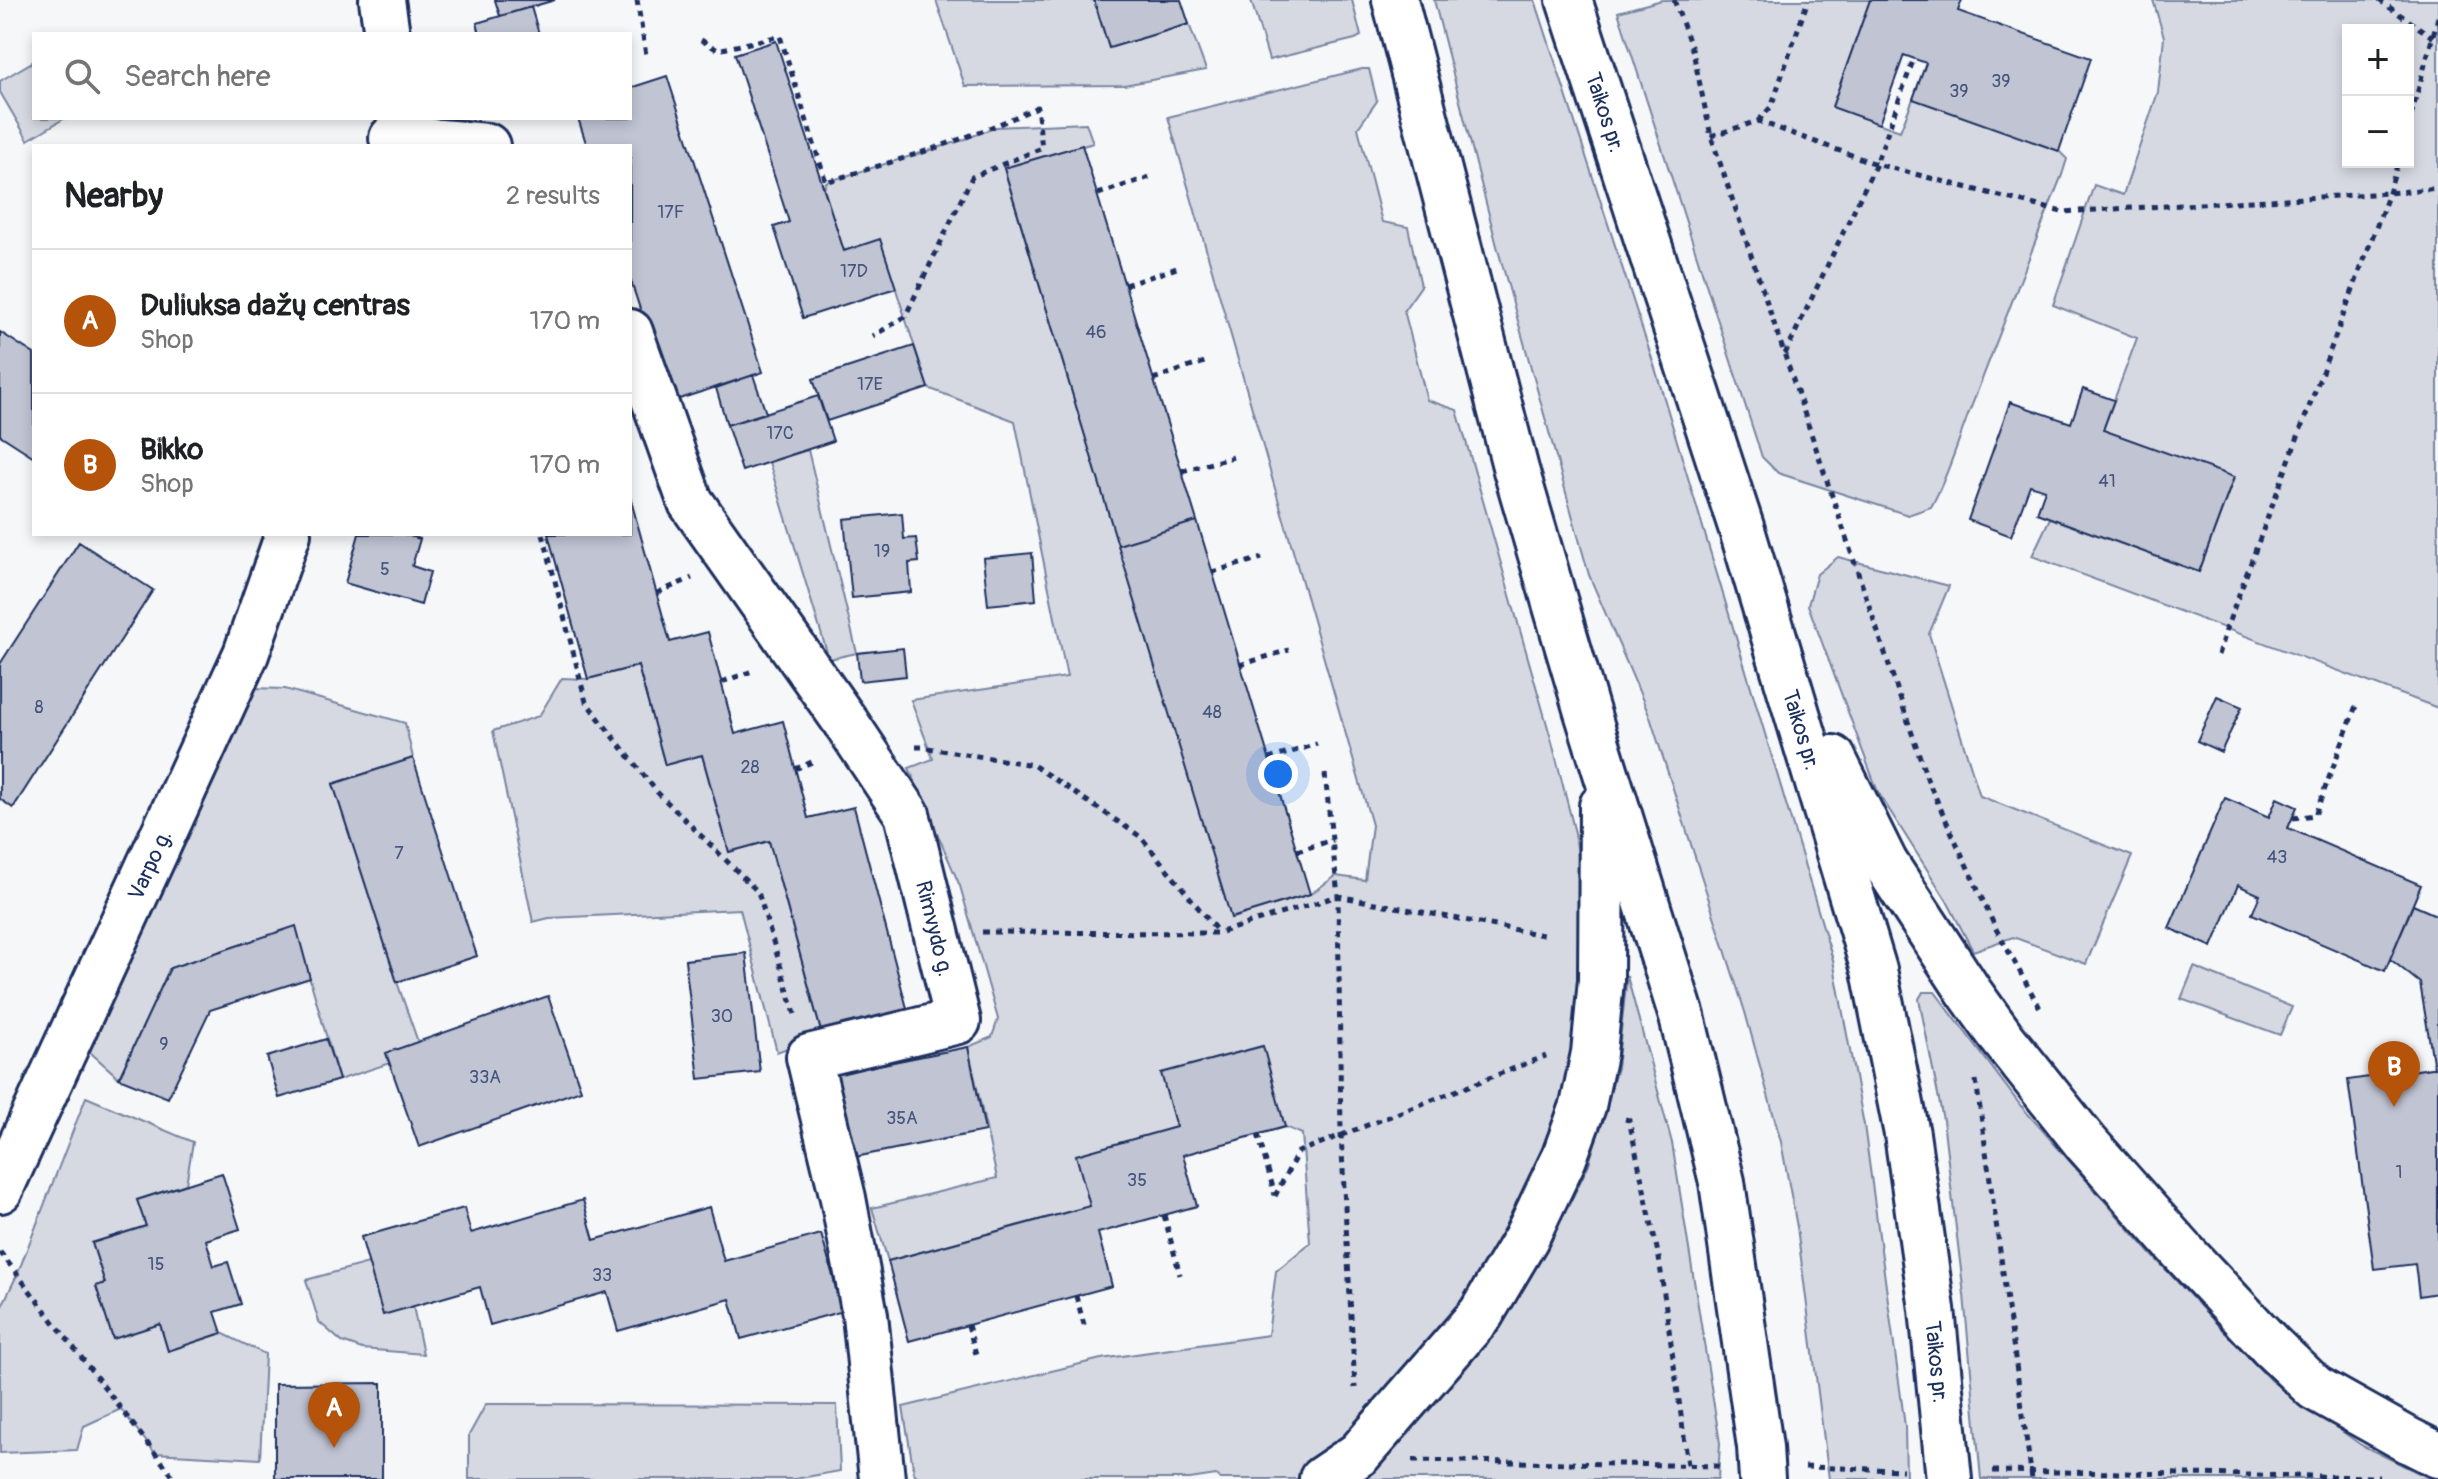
<!DOCTYPE html>
<meta charset="utf-8">
<style>
body{margin:0;font-family:Pangolin,sans-serif;background:#f6f6f6;color:#202124}
.controls{position:absolute;right:24px;top:24px;display:grid;overflow:hidden;border-radius:0px;box-shadow:0 4px 12px #0003}
.controls button{width:72px;height:72px;display:grid;place-items:center;padding:0;border:0;border-bottom:2px solid #e0e0e0;background:#fff;color:#202124;font:40px sans-serif}
.you{position:absolute;left:1278px;top:774px;width:28px;height:28px;margin:-20px;border:6px solid #fff;border-radius:50%;background:#1a73e8;box-shadow:0 0 0 12px #1a73e833}
.badge{display:grid;place-items:center;width:52px;height:52px;border-radius:50%;background:#b45309;color:#fff;font-size:26px;font-weight:700}
.pin{position:absolute;translate:-50% -66px;filter:drop-shadow(0 2px 4px #0008)}
.pin::after{content:'';position:absolute;top:42px;width:28px;height:24px;background:inherit;clip-path:polygon(0 0,100% 0,50% 100%)}
.list{margin:0;padding:0;list-style:none}
h2{display:flex;justify-content:space-between;align-items:center;height:104px;margin:0;padding:0 32px;font-size:34px}
h2 small{font-size:26px;font-weight:400;color:#757577}
.list li{display:grid;grid-template-columns:52px 1fr auto;gap:24px;align-items:center;box-sizing:border-box;height:144px;padding:0 32px;border-top:2px solid #e0e0e0}
.list b{display:block;font-size:30px;white-space:nowrap}
.list p{margin:0;font-size:26px;white-space:nowrap;color:#757577}
.list em{font-size:26px;font-style:normal;color:#757577}
.icon{flex:none;width:44px;height:44px;fill:none;stroke:currentColor;stroke-width:2;stroke-linecap:round;stroke-linejoin:round}
.map{position:relative;flex:none;width:2438px;height:1479px;overflow:hidden}
.search{position:absolute;background:#fff;box-shadow:0 4px 12px #0003;left:32px;top:32px;width:600px;height:88px;display:flex;align-items:center;gap:20px;box-sizing:border-box;padding:0 28px;border-radius:0px;color:#757577;font-size:30px}
.panel{position:absolute;background:#fff;box-shadow:0 4px 12px #0003;left:32px;top:144px;width:600px;height:392px;border-radius:0px}
.map>svg:first-child{display:block}
.green{fill:#d6d9e2;stroke:#7884a0;stroke-width:2;fill-rule:evenodd}
.building{fill:#c0c4d3;stroke:#1b2f5e;stroke-width:2}
.lines{fill:none;stroke-linecap:round;stroke-linejoin:round}
.street-casing{stroke:#1b2f5e;stroke-width:50}
.primary-casing{stroke:#1b2f5e;stroke-width:50}
.path{stroke:#1b2f5e;stroke-width:5;stroke-dasharray:6 6;stroke-linecap:butt}
.street{stroke:#fff;stroke-width:44}
.primary{stroke:#fff;stroke-width:44}
.labels{text-anchor:middle;stroke-width:7;stroke-linejoin:round;paint-order:stroke}
.number-label{font-size:18px;fill:#44547b}
.street-label{font-size:22px;fill:#1b2f5e;stroke:#fff}
</style>
<div class="map">
<svg width="2438" height="1479" viewBox="0 0 2438 1479">
<rect width="100%" height="100%" fill="#f6f7f9"/>
<filter id="ink" filterUnits="userSpaceOnUse"><feTurbulence type="fractalNoise" baseFrequency=".0125" numOctaves="2"/><feDisplacementMap in="SourceGraphic" scale="16" xChannelSelector="R" yChannelSelector="G"/><feConvolveMatrix kernelMatrix="1 2 1 2 8 2 1 2 1" color-interpolation-filters="sRGB"/></filter>
<g filter="url(#ink)">
<path class="green" d="M936,0h158l15,48 80,-24 17,46 -82,15 -159,1z
M1251,0h101l9,36 -6,3 -86,21z
M1434,0h101l120,368 178,592 31,165 41,301 1,53h-77l-32,-252 -16,-85 -36,-130 -95,-295 -61,-142 -92,-329z
M1662,0h208l-38,107 68,24 13,-32 146,52 8,8 -5,16c-31,76 -60,153 -90,230 -14,34 -23,70 -41,102l-23,8 -130,-42 -16,-16 -144,-445z
M2153,0h285v708l-406,-152 18,-38 149,54 35,-94 -131,-48 34,-92 -84,-33 41,-120 29,10 35,-103 6,-55zM2348,30h60v132h-60z
M34,61v57h31l-37,22 -28,-48v-11z
M1362,69h7l8,32 -19,27 24,94 26,5 13,59 -17,24 23,90 30,10 95,332 23,91 10,75v69l-20,144 -93,183 -136,150 -37,25h-79l-4,-4 -26,4h-271l-5,-6 -11,-66 198,-48 167,-24 8,-64 34,-28 -8,-109 -17,-7 -23,-81 -100,27 14,54 -86,79 -202,55 -16,-53 125,-30 -29,-131 24,-10 6,-18 -38,-133 -51,-118 24,-9 -22,-59 156,-23 -52,-256 -87,-33 -48,-148 -36,11 -20,-61 2,-8 134,-41 36,-14 90,-4 7,20 -89,26 228,749 78,-24 26,-18 29,4 7,-55 -204,-708z
M808,450l49,203 -28,6 -60,-197z
M1838,557l111,29 -20,48 51,162 152,60 -46,108 -73,-27 -40,14 -26,-50 -69,-109 -70,-187 9,-31z
M638,666l27,99 37,-10 27,97 40,-11 53,194 -45,17 -37,-143 -191,9 -16,4 -40,-191 46,-15 23,-38 26,1z
M253,688l32,1 120,34 8,35 -80,26 64,198 21,60 -32,11 4,10 -51,17 -44,-153 -125,41 -51,110 -37,-33z
M2194,967l98,40 -12,28 -99,-36z
M1627,976l45,167 48,300 -2,36h-366l79,-72 62,-73 56,-88 40,-82 28,-96z
M1923,992h12l86,114 130,148 119,126 91,65 70,34h-450l-17,-184 -21,-175 -24,-121z
M86,1097l107,45 -7,42 -49,16 9,26 -54,17 13,40 -9,3 17,53 47,-15 8,27 54,-18 43,21 -5,105 -105,-6 -34,-44 -37,17 -7,24 -77,3v-143l17,-35z
M368,1263l45,43 10,48 -61,-5 -20,-7 -23,-20 -13,-42z
M486,1404l351,1 3,66 -45,8h-326v-44z"/>
<path class="building" d="M495,0h60l-55,16z
M1094,0h87l8,24 -80,24z
M1870,0h92l-4,11 133,47 -32,93 -146,-52 13,-36 -22,-8 -25,69 -47,-17z
M531,7l8,27h-59l-3,-11z
M776,41l68,210 36,-12 16,49 -93,30 -29,-91 15,-5 -54,-168z
M667,76l96,296 -93,30 -40,-124v-132h-43l-9,-28h52v-30z
M1082,145l115,376 -79,24 -114,-377z
M0,332l34,22v103l-34,-22z
M914,346l14,42 -101,33 -14,-42z
M753,375l13,38 -39,12 -11,-37z
M2083,389l31,11 -11,30 131,47 -35,95 -162,-59 8,-23 -15,-5 -19,51 -43,-16 42,-118 61,21z
M818,396l15,45 -91,30 -15,-46z
M630,497l40,145 38,-10 27,102 48,-13 25,97 46,-11 54,205 -86,23 -53,-194 -40,11 -27,-97 -37,10 -27,-99 -50,13 -40,-145h82z
M902,513l2,26 12,-1 3,24 -10,1 2,29 -59,6 -8,-79z
M1197,521l113,373 -79,24 -113,-373z
M359,534h45l16,5 -8,27 18,6 -9,33 -76,-22z
M79,542l74,48 -140,218 -13,-9v-135z
M1032,553l4,47 -48,5 -5,-47z
M903,648l3,28 -46,5 -3,-28z
M2217,696l25,11 -21,45 -24,-11z
M413,758l64,198 -80,26 -64,-198z
M2225,798l44,19 8,-19 20,9 -9,21 133,57 -36,86 -133,-57 8,-19 -22,-10 -26,62 -43,-19z
M2413,905l25,11v151l-4,1 -14,-85 -30,-24z
M296,926l14,52 -100,32 -42,88 -49,-20 51,-110z
M746,953l14,119 -61,7 -14,-119z
M548,996l33,94 -162,57 -33,-94z
M326,1039l13,41 -60,18 -12,-41z
M1263,1046l22,81 -102,28 14,51 -99,27 14,53 -203,55 -21,-80 202,-55 -14,-51 100,-28 -15,-54z
M968,1047l17,84 -140,28 -16,-84z
M2438,1067v226l-19,3 -4,-32 -41,5 -26,-189z
M222,1173l18,56 -34,11 8,26 14,-4 13,42 -26,8 7,21 -54,18 -8,-27 -47,15 -17,-53 9,-3 -13,-40 54,-17 -9,-26z
M583,1200l11,40 115,-33 15,54 97,-27 22,77 -102,28 -11,-40 -112,32 -11,-39 -117,33 -10,-38 -97,28 -22,-78 103,-29 7,25z
M382,1383v96h-107v-95z"/>
<g class="lines">
<defs>
<g id="street">
<path d="M382,0l5,34"/>
<path d="M392,138l95,8"/>
<path id="s1" d="M630,332l60,169 157,223 60,90 51,207 -149,36 34,141 22,117 17,164"/>
<path id="s2" d="M0,1190l246,-536 42,-120"/>
</g>
<g id="primary">
<path d="M1395,0l121,470 71,242 95,305 40,165 38,265 2,32"/>
<path id="s3" d="M1569,0l173,530 132,440 33,164 25,175 17,170"/>
<path d="M1833,758l52,105 85,130 33,46 83,104 97,109 88,94 44,42 93,52 30,15"/>
<path d="M1322,1479l37,-25 122,-140 45,-76 38,-80 19,-52 11,-53 7,-73 1,-174"/>
</g>
</defs>
<use href="#street" class="street-casing"/>
<use href="#primary" class="primary-casing"/>
<path class="path" d="M637,0l9,55
M1674,0l19,52 18,84 217,645 68,148 44,79 -3,3
M2379,0l59,41
M701,40l17,10 62,-14 46,146c72,-22 143,-42 211,-75l5,41 -70,29 -67,140 -32,19
M1758,121l13,-14 37,-107
M2408,127l30,-110
M1711,136l47,-15 118,43 186,48 327,-19 49,-5
M1098,194l52,-17
M1125,285l52,-17
M1785,354l91,-190 38,-106
M1153,379l52,-17
M1182,471l51,-14
M543,534l43,168 71,90 101,100 37,122
M1212,572l50,-14
M657,593l35,-15
M2218,655l8,-26 163,-436 9,-31
M1240,665l49,-15
M722,682l33,-12
M916,747h6l111,18 108,72 77,95
M1269,759l48,-15
M795,769l22,-9
M1325,774l13,122 3,238 14,254
M2293,818l22,-3 42,-112
M1297,851l36,-11
M982,932l236,1 120,-37 210,40
M1976,1080l56,399
M1625,1119l4,1 30,138 29,207
M1258,1134l17,61
M1275,1196l23,-44 248,-96
M1164,1215l16,60
M0,1252l175,227
M1076,1296l9,32
M968,1325l9,33
M1413,1460l306,6
M1805,1467l98,3
M1993,1471l386,6"/>
<use href="#street" class="street"/>
<use href="#primary" class="primary"/>
</g>
</g>
<g class="labels">
<g class="number-label">
<text x="2001" y="87">39</text>
<text x="1959" y="97">39</text>
<text x="671" y="218">17F</text>
<text x="854" y="277">17D</text>
<text x="1096" y="338">46</text>
<text x="870" y="390">17E</text>
<text x="780" y="439">17C</text>
<text x="2107" y="487">41</text>
<text x="882" y="557">19</text>
<text x="385" y="575">5</text>
<text x="39" y="713">8</text>
<text x="1212" y="718">48</text>
<text x="750" y="773">28</text>
<text x="399" y="859">7</text>
<text x="2277" y="863">43</text>
<text x="722" y="1022">30</text>
<text x="164" y="1050">9</text>
<text x="485" y="1083">33A</text>
<text x="902" y="1124">35A</text>
<text x="2399" y="1178">1</text>
<text x="1137" y="1186">35</text>
<text x="156" y="1270">15</text>
<text x="602" y="1281">33</text>
</g>
<g class="street-label">
<text dy="8" stroke="none"><textPath href="#s3" startOffset="118">Taikos pr.</textPath></text>
<text dy="8" stroke="none"><textPath href="#s3" startOffset="766">Taikos pr.</textPath></text>
<text dy="8" stroke="none"><textPath href="#s2" startOffset="358">Varpo g.</textPath></text>
<text dy="8" stroke="none"><textPath href="#s1" startOffset="678">Rimvydo g.</textPath></text>
<text dy="8" stroke="none"><textPath href="#s3" startOffset="1414">Taikos pr.</textPath></text>
</g>
</g>
</svg>
<div class="controls">
<button>+</button>
<button>−</button>
</div>
<div class="you"></div>
<div class="pin badge" style="left:334px;top:1448px">A</div>
<div class="pin badge" style="left:2394px;top:1107px">B</div>
<div class="search"><svg class="icon" aria-label="search" viewBox="0 0 24 24"><circle cx="10" cy="10" r="6"/><path d="M15 15l6 6"/></svg>Search here</div>
<section class="panel">
<h2>Nearby<small>2 results</small></h2>
<ul class="list">
<li><span class="badge">A</span><div><b>Duliuksa dažų centras</b><p>Shop</p></div><em>170 m</em></li>
<li><span class="badge">B</span><div><b>Bikko</b><p>Shop</p></div><em>170 m</em></li>
</ul>
</section>
</div>
